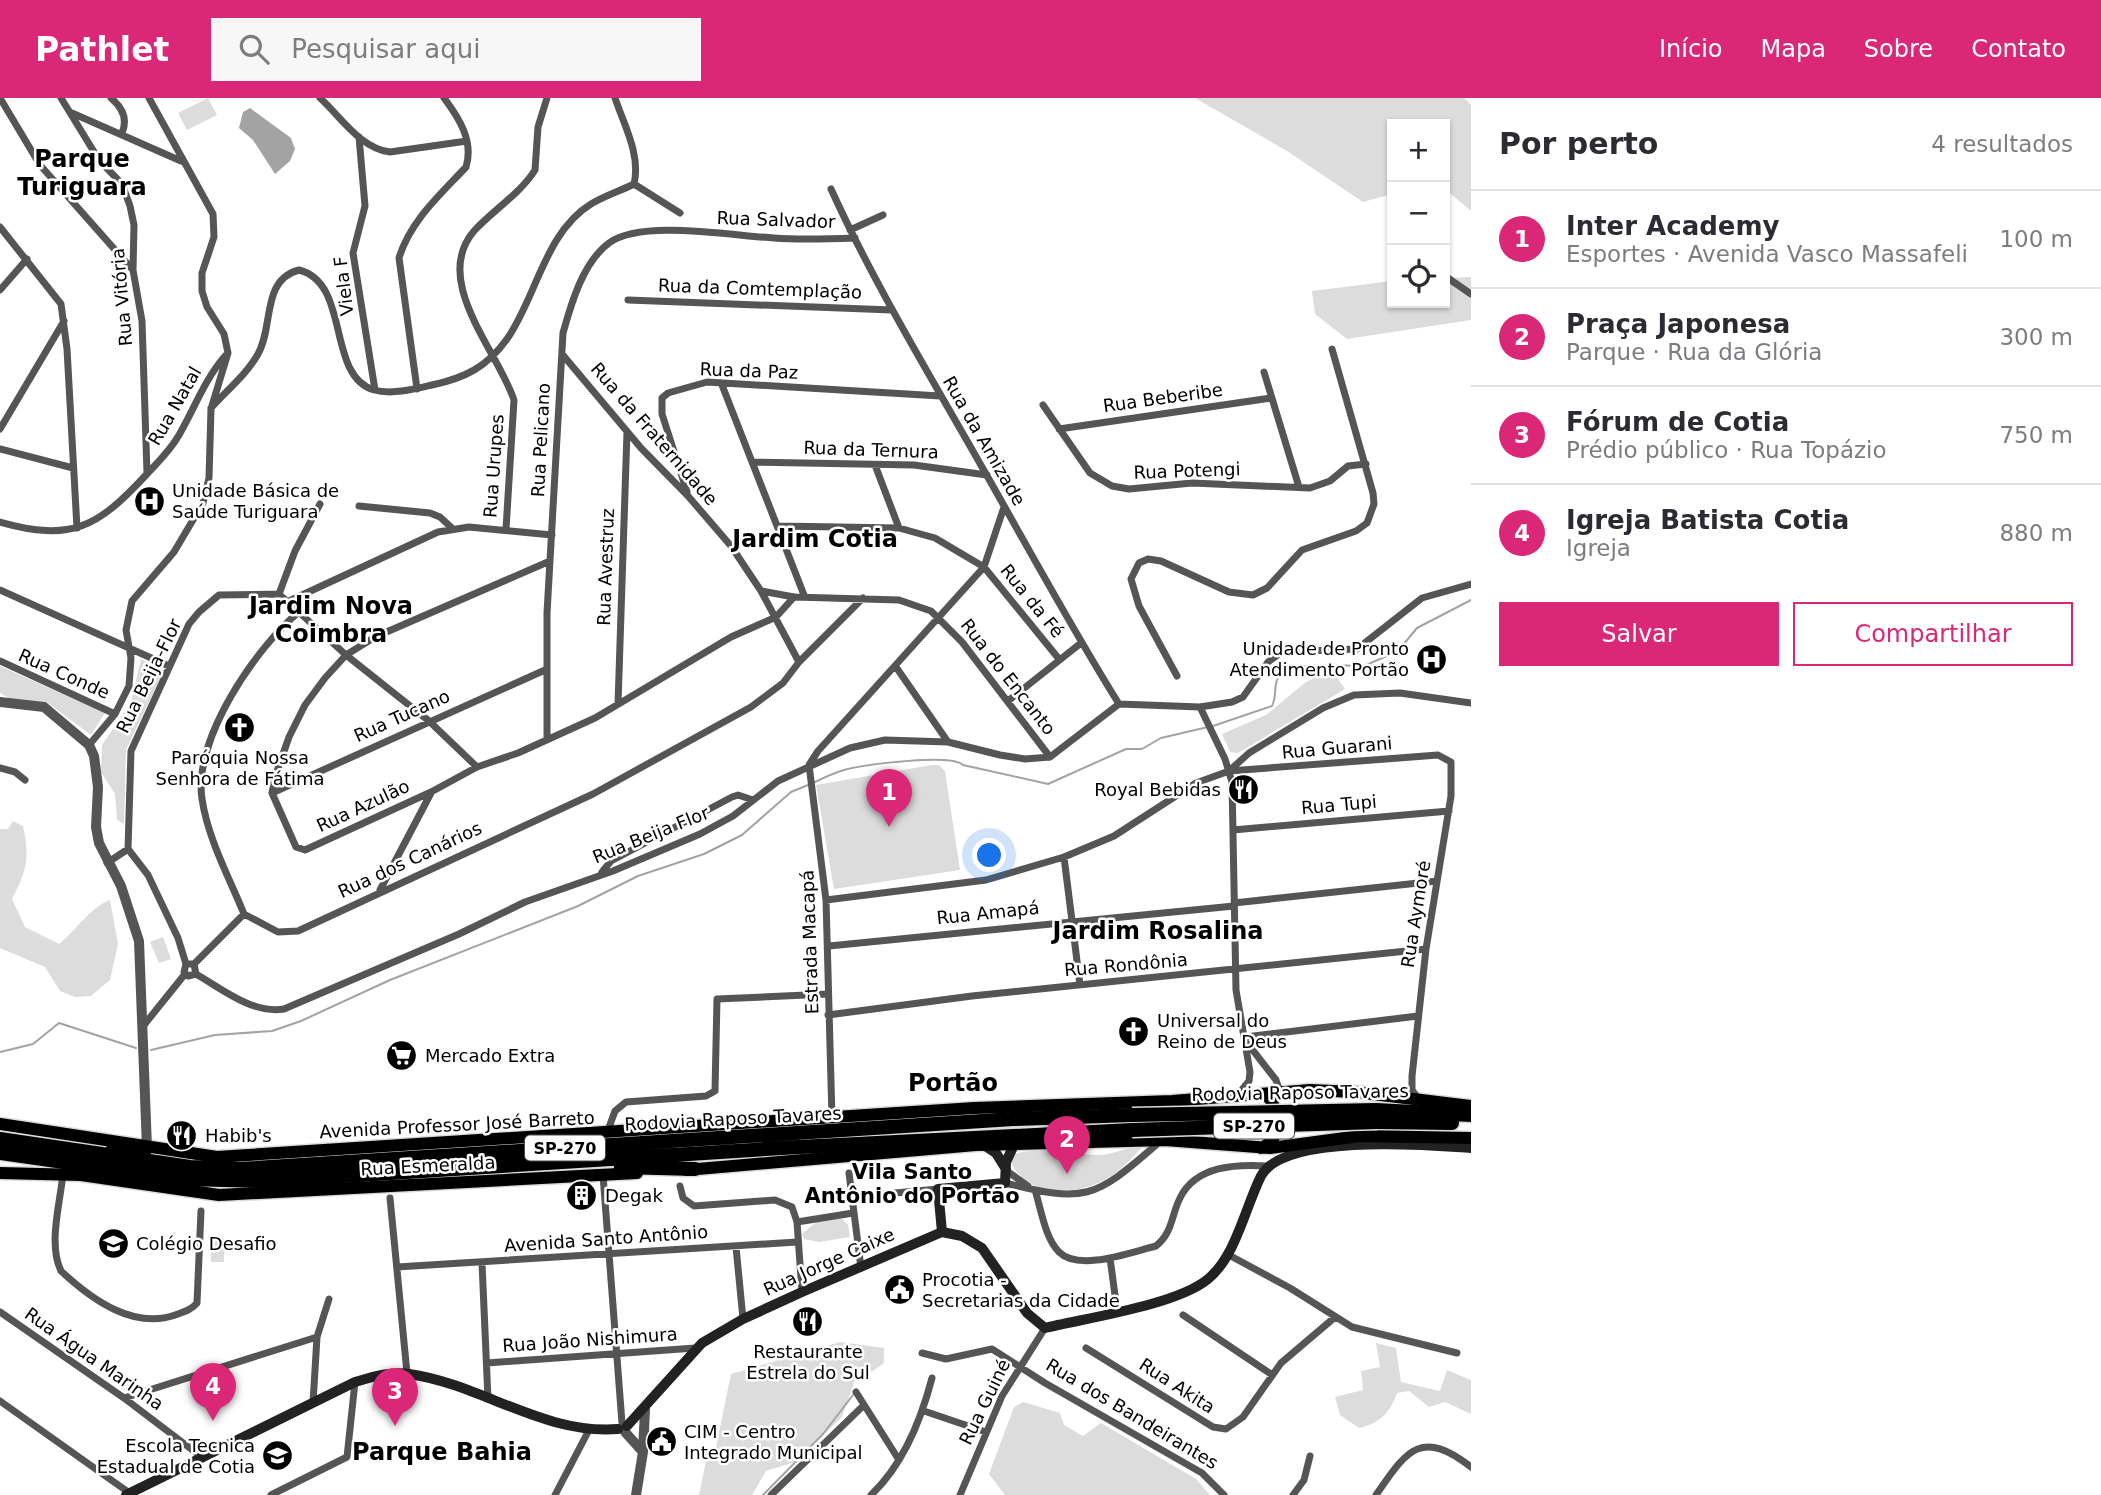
<!DOCTYPE html>
<html lang="pt">
<meta charset="utf-8">
<style>
body{margin:0;font-family:"DejaVu Sans",sans-serif;background:#f7f7f7;color:#2b2b33}
.controls{position:absolute;right:21px;top:21px;display:grid;overflow:hidden;border-radius:0px;box-shadow:0 2px 5px #0004}
.controls button{width:63px;height:63px;display:grid;place-items:center;padding:0;border:0;border-bottom:2px solid #e1e1e2;background:#fff;color:#2b2b33;font:35px sans-serif}
.you{position:absolute;left:990px;top:758px;width:24px;height:24px;margin:-18px;border:5px solid #fff;border-radius:50%;background:#1a73e8;box-shadow:0 0 0 10px #1a73e833}
.badge{display:grid;place-items:center;width:46px;height:46px;border-radius:50%;background:#db2777;color:#fff;font-size:23px;font-weight:700}
.pin{position:absolute;translate:-50% -58px;filter:drop-shadow(0 2px 4px #0008)}
.pin::after{content:'';position:absolute;top:37px;width:24px;height:21px;background:inherit;clip-path:polygon(0 0,100% 0,50% 100%)}
.list{margin:0;padding:0;list-style:none}
h2{display:flex;justify-content:space-between;align-items:center;height:91px;margin:0;padding:0 28px;font-size:30px}
h2 small{font-size:23px;font-weight:400;color:#7c7c81}
.list li{display:grid;grid-template-columns:46px 1fr auto;gap:21px;align-items:center;box-sizing:border-box;height:98px;padding:0 28px;border-top:2px solid #e1e1e2}
.list b{display:block;font-size:26px;white-space:nowrap}
.list p{margin:0;font-size:23px;white-space:nowrap;color:#7c7c81}
.list em{font-size:23px;font-style:normal;color:#7c7c81}
.actions{display:flex;gap:14px;padding:21px 28px}
.actions a{flex:1;padding:16px 0;border:2px solid #db2777;border-radius:0px;text-align:center;font-size:24px;color:#db2777}
.actions .main{background:#db2777;color:#fff}
.icon{flex:none;width:38px;height:38px;fill:none;stroke:currentColor;stroke-width:2;stroke-linecap:round;stroke-linejoin:round}
.map{position:relative;flex:none;width:1471px;height:1397px;overflow:hidden}
header{display:flex;align-items:center;gap:42px;box-sizing:border-box;height:98px;padding:0 35px;background:#db2777;color:#fff}
header strong{font-size:33px}
nav{display:flex;gap:38px;margin-inline-start:auto;font-size:24px}
.search{width:490px;height:63px;background:#f7f7f7;display:flex;align-items:center;gap:18px;box-sizing:border-box;padding:0 24px;border-radius:0px;color:#7c7c81;font-size:26px}
main{display:flex}
aside{flex:1;background:#fff}
.map>svg:first-child{display:block}
.green{fill:#dcdcdc}
.water{fill:#a3a3a3}
.lines{fill:none;stroke-linecap:round;stroke-linejoin:round}
.stream{stroke:#a3a3a3;stroke-width:2}
.trunk-casing{stroke:#dbdbdb;stroke-width:15}
.motorway-casing{stroke:#dbdbdb;stroke-width:17}
.minor{stroke:#555;stroke-width:7}
.tertiary{stroke:#555;stroke-width:10}
.secondary{stroke:#222;stroke-width:10}
.trunk{stroke:#000;stroke-width:12}
.motorway{stroke:#000;stroke-width:14}
.motorway-bridge-casing{stroke:#dbdbdb;stroke-width:17;stroke-linecap:butt}
.motorway-bridge{stroke:#000;stroke-width:14}
.labels{text-anchor:middle;stroke-width:5;stroke-linejoin:round;paint-order:stroke}
.shield{fill:#fff;stroke:#4c4c4c;stroke-width:2}
.shield-label{font-size:16px;font-weight:bold;fill:#000}
.street-label{font-size:18px;fill:#000;stroke:#fff}
.poi-label{font-size:18px;fill:#000;stroke:#fff;text-anchor:start}
.quarter-label{font-size:21px;font-weight:bold;fill:#000;stroke:#fff}
.district-label{font-size:24px;font-weight:bold;fill:#000;stroke:#fff}
</style>
<header>
<strong>Pathlet</strong>
<div class="search"><svg class="icon" aria-label="search" viewBox="0 0 24 24"><circle cx="10" cy="10" r="6"/><path d="M15 15l6 6"/></svg>Pesquisar aqui</div>
<nav><a>Início</a><a>Mapa</a><a>Sobre</a><a>Contato</a></nav>
</header>
<main>
<div class="map">
<svg width="1471" height="1397" viewBox="0 0 1471 1397">
<rect width="100%" height="100%" fill="#fff"/>
<path class="green" d="M208,0l9,17 -30,15 -9,-17z
M1195,0h269l7,7v106l-26,-22v-65h-53v70l-29,8 -76,-51z
M1471,179v43l-124,19 -32,-25 -3,-23 80,-10v22h53v-25z
M141,561l23,11 -38,80 -2,74 -7,-4 -2,-26 -14,-22 1,-27 29,-43z
M0,568l105,47 -14,22 -43,-32 -39,-5 -9,-5z
M1324,576l12,2 9,13 -107,64 -8,-1 -8,-18 44,-19 40,-33z
M932,667h7l6,6 15,99 -126,19 -18,-104z
M13,723l10,5c7,31 4,45 -11,73l13,28 34,17c18,-14 30,-36 51,-44l8,44 -8,36 -19,16 -16,1 -15,-6 -15,-24 -45,-19v-119h8z
M163,839l8,22 -12,4 -9,-21z
M1145,1046c-12,13 -22,25 -37,34 -29,18 -82,20 -97,-16l2,-7c24,-10 57,-1 83,0 16,1 33,-9 49,-11z
M820,1121h22l6,6 2,12 -31,5 -15,-3 -2,-5z
M211,1140h13v24h-13z
M840,1244l44,6v15l-11,8 -16,3 -15,43 -47,45 -29,9 -14,24h-53l8,-39 9,-9 15,-73z
M1376,1245l20,5 5,34 39,9 7,-21 24,10v34l-26,-12 -16,5 -20,-16 -12,2c-7,20 -17,30 -38,35l-19,-13 -5,-18 28,-7 -2,-19 19,-4z
M1023,1304l37,11 4,12 19,11 18,-13 95,56 14,16h-205l-16,-21 25,-67z"/>
<path class="water" d="M250,10l41,30 4,11 -5,12 -15,13 -22,-34 -14,-12 4,-16z"/>
<g class="lines">
<path class="stream" d="M1213,628l59,-20c6,-12 0,-20 8,-33l14,-6 30,-2 40,1 34,-15 19,-23 54,-28
M813,685c10,-5 20,-10 31,-13 19,-5 106,-17 119,-5l85,19 78,-35h16l19,-11 47,-11
M151,952l64,-15 57,-4 29,-10 89,-41 188,-74 60,-30 66,-22 38,-19 49,-43 17,-7
M0,954l33,-8 26,-21 77,25
M763,1397l60,-61 30,-39"/>
<defs>
<path id="trunk" d="M0,1026l217,33 757,-49 198,-7 138,-11 46,2 115,14
M1261,1050c23,-9 19,-38 5,-54
M686,1072l290,-25 189,-5 105,8 90,-12 111,2
M0,1075l81,2 138,20 418,-22"/>
<path id="motorway" d="M1376,1012l95,5
M1377,1024l75,1
M0,1041l190,28 50,2 773,-50 119,-4
M113,1051l34,-1
M0,1055l182,26 83,2 534,-34 333,-17
M621,1069l74,2"/>
</defs>
<use href="#trunk" class="trunk-casing"/>
<use href="#motorway" class="motorway-casing"/>
<path class="minor" d="M0,0l40,67 92,104
M61,0l38,62 23,24 8,22 4,19 -1,45 9,51 5,152
M111,0c12,10 17,21 11,35
M320,0c21,19 40,50 70,54l77,-11
M615,0c9,27 26,57 19,86
M72,15l109,48
M359,39l6,69 -12,47 22,137
M634,86l46,29
M831,91c45,99 102,191 155,285 44,77 86,155 133,230
M0,129l61,77 6,45 10,179
M850,132l33,-15
M1445,178l26,18
M0,192l27,-31
M628,202l264,10
M562,256l79,94 47,48 43,50 30,45 33,6 105,3 32,11 31,31 88,115
M1264,274l35,115
M722,287l82,210
M417,291l-18,-131c11,-37 41,-63 67,-91 8,-26 -7,-49 -22,-69
M1043,307l47,68 22,13 17,3 63,-6 118,5 20,-7 18,-15 18,-2
M211,310c15,-17 36,-34 47,-54 16,-28 3,-74 41,-84 52,13 27,106 75,120 18,5 41,-1 58,-5 33,-7 55,-18 75,-46 29,-41 38,-107 84,-135 13,-8 29,-13 43,-20
M0,331l64,-108
M1059,331l212,-31
M0,351l73,19
M753,364l161,3 73,10
M875,367l24,63
M687,394l-25,-78v-16l6,-5 39,-11 233,14
M359,408l71,7 10,4 13,12
M0,424c71,20 97,6 146,-47 12,-13 24,-24 33,-40 15,-26 26,-56 46,-79
M778,428l121,2 36,10 49,29 75,92
M506,431l8,-129c-16,-49 -83,-119 -40,-169 19,-21 46,-37 61,-61l3,-43 9,-29
M550,463l-175,76 -29,18 -21,23 -20,27 -16,32 -14,40 -3,16 24,54 9,3 126,-58 46,-25 41,-14 77,-35 136,-81 45,-20 18,-20
M0,492l169,76
M761,493l38,71
M279,496l16,-43 25,-47
M289,503l149,-69 31,-5 83,8
M300,513c-44,36 -107,128 -98,188 6,40 27,78 42,115l34,18 20,-1 295,-137 158,-87 32,-24 16,-21 64,-64
M0,563l115,53
M896,569l52,75
M1177,578l-38,-70 -8,-27 8,-16 9,-4 13,2 68,31 24,3 14,-7 35,-38 54,-19 11,-8 7,-19 -1,-11 -41,-144
M1008,603l73,-58
M618,606l9,-272
M1200,609l25,52 7,23 4,208 14,82 -1,9 -12,15
M547,641v-126l16,-280c8,-29 20,-71 46,-90 32,-24 125,-7 165,-5 27,2 54,1 81,0
M89,647l26,-31 14,-28 2,-28 -5,-28 6,-29 42,-49 29,-49 6,-25 2,-69 17,-56 -4,-19 -17,-27 -5,-16v-18l12,-36 -1,-23 -64,-116
M0,670l15,4 10,8
M1229,673l209,-16 13,7v34l-25,153 -14,127v14l6,8
M272,695l273,-123
M1233,732l216,-19
M1064,759l16,128
M107,765l21,-14
M602,774l9,-11 121,-64 6,-2 15,5
M380,792l51,-97
M826,802l160,-20 78,-23 50,-21 82,-53 33,-12 20,-18 74,-45 31,-13 46,-2 71,10
M1234,805l203,-22
M829,848l405,-40
M186,866h8l2,10 -8,2 -4,-4 2,-8 -8,-26 -30,-63 -20,-26 3,-98 58,-127 10,-12 20,-17 60,-1 67,61 83,66 48,46
M194,866l50,-50
M196,876c26,15 56,40 88,35l175,-75 66,-32 88,-31 87,-37 33,-18 45,-35 72,-33 35,-8 63,2 52,13 25,4 25,-2 69,-53 81,3 32,-5 11,-5 25,-35 14,-10 75,-3 65,-51 49,-14
M828,917l144,-19 454,-47
M144,927l41,-51
M1245,939l173,-21
M1248,946l28,36 4,12
M832,1020l-6,-218 -17,-135 9,-14 166,-184 20,-60
M607,1035l8,-22 11,-9 80,-6 9,-5 2,-92 111,-5
M1007,1073l21,15
M849,1075l12,95
M63,1076c-3,30 -15,70 -2,97 31,29 74,60 117,43 8,-3 14,-5 19,-11l4,-92
M603,1077l19,248
M1005,1085c80,20 89,16 151,-38
M680,1088l3,12 11,8 81,-6 17,7 5,15 5,70
M1035,1092c6,19 10,48 24,62 20,20 72,0 97,-6 17,-14 15,-30 24,-48 16,-33 57,-34 88,-32
M852,1099l86,-8
M390,1100l17,175
M797,1124l56,-9
M736,1149l7,72
M1227,1156l63,34 62,39 105,26
M1110,1160l7,52
M482,1165l6,136
M397,1169l400,-25
M0,1214l124,86 79,60
M1183,1217l88,59
M1086,1250l127,79 13,2 17,-12 38,-54 53,-45
M922,1255l24,6 46,-10 53,34 157,90 22,22
M487,1265l208,-15
M856,1294l43,68
M124,1300l193,-61
M0,1303l131,93
M313,1305l4,-66 12,-38
M924,1313l62,21
M271,1397l76,-38 8,-75
M555,1397l34,-65
M771,1397l92,-89
M871,1397c32,-30 50,-75 61,-117
M960,1397l42,-99 43,-68
M1293,1397l11,-15 6,-24
M1376,1397c30,-43 44,-68 95,-28"/>
<path class="tertiary" d="M0,604l44,5 45,38 5,11 4,31 -2,40 3,16 22,43 18,55 8,207
M625,1334l18,20 -7,43
M643,1354l2,-43"/>
<path class="secondary" d="M984,1047l12,8 10,16
M942,1134l-4,-43 67,-6 1,-21 8,-17
M627,1328l75,-83 41,-24 59,-27 140,-60 20,4 20,12 45,65 18,15c41,-10 132,-23 163,-49 28,-23 37,-71 53,-103 23,-43 167,-31 210,-28
M126,1397l229,-113c17,-5 35,-11 54,-8 72,10 134,61 209,55"/>
<use href="#trunk" class="trunk"/>
<use href="#motorway" class="motorway"/>
<defs>
<path id="motorway-bridge" d="M1132,1017l244,-5
M1132,1032l245,-8"/>
</defs>
<use href="#motorway-bridge" class="motorway-bridge-casing"/>
<use href="#motorway-bridge" class="motorway-bridge"/>
</g>
<defs>
<symbol id="hospital-disc" viewBox="-11 -11 22 22"><circle r="9.5" fill="#000" stroke="#fff"/><path d="M-5-5h3v3.5h4V-5h3V5h-3V1.5h-4V5h-3Z" fill="#fff"/></symbol>
<symbol id="church-disc" viewBox="-11 -11 22 22"><circle r="9.5" fill="#000" stroke="#fff"/><path d="M-1.2-6h2.4v3.5h3.3v2.4h-3.3V6h-2.4V-.1h-3.3v-2.4h3.3Z" fill="#fff"/></symbol>
<symbol id="restaurant-disc" viewBox="-11 -11 22 22"><circle r="9.5" fill="#000" stroke="#fff"/><path d="M-5-6h1v4h1v-4h1v4h1v-4h1v5L-1.5 .5V6h-2V.5L-5-1ZM5-6V6H3V1.5H1.5Q1.5-4 5-6Z" fill="#fff"/></symbol>
<symbol id="supermarket-disc" viewBox="-11 -11 22 22"><circle r="9.5" fill="#000" stroke="#fff"/><path d="M-6-5.5h2.5l.6 2H6L4.5 2H-2.5L-4.4-4H-6ZM-1.5 3.2a1.3 1.3 0 1 0 .1 0ZM3 3.2a1.3 1.3 0 1 0 .1 0Z" fill="#fff"/></symbol>
<symbol id="building-disc" viewBox="-11 -11 22 22"><circle r="9.5" fill="#000" stroke="#fff"/><path d="M-4-6H4V6H1V3H-1V6H-4ZM-2.5-4.3h1.7v1.8h-1.7ZM.8-4.3h1.7v1.8H.8ZM-2.5-1h1.7V.8h-1.7ZM.8-1h1.7V.8H.8Z" fill="#fff"/></symbol>
<symbol id="school-disc" viewBox="-11 -11 22 22"><circle r="9.5" fill="#000" stroke="#fff"/><path d="M0-5L7-2L0 1L-7-2ZM-4 1L0 2.5L4 1V4Q0 6-4 4Z" fill="#fff"/></symbol>
<symbol id="civic-disc" viewBox="-11 -11 22 22"><circle r="9.5" fill="#000" stroke="#fff"/><path d="M-.6-6.5H3V-4.5H.6V-3L4-1V1h2V6H-6V1h2V-1L-.6-3ZM-1.2 2.5V6h2.4V2.5Z" fill="#fff"/></symbol>
<symbol id="university-disc" viewBox="-11 -11 22 22"><circle r="9.5" fill="#000" stroke="#fff"/><path d="M0-5L7-2L0 1L-7-2ZM-4 1L0 2.5L4 1V4Q0 6-4 4Z" fill="#fff"/></symbol>
</defs>
<g fill-rule="evenodd">
<use href="#hospital-disc" x="132" y="386" width="35" height="35"/>
<use href="#hospital-disc" x="1414" y="544" width="35" height="35"/>
<use href="#church-disc" x="222" y="612" width="35" height="35"/>
<use href="#restaurant-disc" x="1226" y="674" width="35" height="35"/>
<use href="#church-disc" x="1116" y="916" width="35" height="35"/>
<use href="#supermarket-disc" x="384" y="940" width="35" height="35"/>
<use href="#restaurant-disc" x="164" y="1020" width="35" height="35"/>
<use href="#building-disc" x="564" y="1080" width="35" height="35"/>
<use href="#school-disc" x="96" y="1128" width="35" height="35"/>
<use href="#civic-disc" x="882" y="1174" width="35" height="35"/>
<use href="#restaurant-disc" x="790" y="1206" width="35" height="35"/>
<use href="#civic-disc" x="644" y="1326" width="35" height="35"/>
<use href="#university-disc" x="260" y="1340" width="35" height="35"/>
</g>
<g class="labels">
<g class="shield">
<rect x="1214" y="1015.5" width="80" height="25" rx="5"/>
<rect x="525" y="1037.5" width="80" height="25" rx="5"/>
</g>
<g class="shield-label">
<text x="1254" y="1034">SP-270</text>
<text x="565" y="1056">SP-270</text>
</g>
<g class="street-label">
<text transform="translate(776 122) rotate(2)" y="6">Rua Salvador</text>
<text transform="translate(344 188) rotate(-97)" y="6">Viela F</text>
<text transform="translate(760 191) rotate(2)" y="6">Rua da Comtemplação</text>
<text transform="translate(122 199) rotate(-95)" y="6">Rua Vitória</text>
<text transform="translate(749 273) rotate(2)" y="6">Rua da Paz</text>
<text transform="translate(1163 300) rotate(-8)" y="6">Rua Beberibe</text>
<text transform="translate(175 308) rotate(-60)" y="6">Rua Natal</text>
<text transform="translate(654 336) rotate(49)" y="6">Rua da Fraternidade</text>
<text transform="translate(541 342) rotate(-87)" y="6">Rua Pelicano</text>
<text transform="translate(984 343) rotate(60)" y="6">Rua da Amizade</text>
<text transform="translate(871 352) rotate(2)" y="6">Rua da Ternura</text>
<text transform="translate(494 368) rotate(-86)" y="6">Rua Urupes</text>
<text transform="translate(1187 373) rotate(-2)" y="6">Rua Potengi</text>
<text transform="translate(606 469) rotate(-88)" y="6">Rua Avestruz</text>
<text transform="translate(1032 503) rotate(51)" y="6">Rua da Fé</text>
<text transform="translate(64 576) rotate(24)" y="6">Rua Conde</text>
<text transform="translate(149 578) rotate(-64)" y="6">Rua Beija-Flor</text>
<text transform="translate(1008 579) rotate(52)" y="6">Rua do Encanto</text>
<text transform="translate(402 618) rotate(-24)" y="6">Rua Tucano</text>
<text transform="translate(1337 650) rotate(-5)" y="6">Rua Guarani</text>
<text transform="translate(1339 707) rotate(-5)" y="6">Rua Tupi</text>
<text transform="translate(363 708) rotate(-25)" y="6">Rua Azulão</text>
<text transform="translate(651 737) rotate(-22)" y="6">Rua Beija Flor</text>
<text transform="translate(410 762) rotate(-25)" y="6">Rua dos Canários</text>
<text transform="translate(988 815) rotate(-6)" y="6">Rua Amapá</text>
<text transform="translate(1416 816) rotate(-81)" y="6">Rua Aymoré</text>
<text transform="translate(810 844) rotate(-92)" y="6">Estrada Macapá</text>
<text transform="translate(1126 867) rotate(-5)" y="6">Rua Rondônia</text>
<text transform="translate(1300 995) rotate(-1)" y="6">Rodovia Raposo Tavares</text>
<text transform="translate(733 1021) rotate(-3)" y="6">Rodovia Raposo Tavares</text>
<text transform="translate(457 1027) rotate(-3)" y="6">Avenida Professor José Barreto</text>
<text transform="translate(428 1068) rotate(-3)" y="6">Rua Esmeralda</text>
<text transform="translate(606 1141) rotate(-4)" y="6">Avenida Santo Antônio</text>
<text transform="translate(829 1164) rotate(-24)" y="6">Rua Jorge Caixe</text>
<text transform="translate(590 1242) rotate(-4)" y="6">Rua João Nishimura</text>
<text transform="translate(94 1261) rotate(35)" y="6">Rua Água Marinha</text>
<text transform="translate(1177 1288) rotate(33)" y="6">Rua Akita</text>
<text transform="translate(985 1304) rotate(-64)" y="6">Rua Guiné</text>
<text transform="translate(1132 1316) rotate(31)" y="6">Rua dos Bandeirantes</text>
</g>
<g class="poi-label">
<text x="172" y="399">Unidade Básica de<tspan x="172" dy="21">Saúde Turiguara</tspan></text>
<text x="1409" y="557" text-anchor="end">Unidade de Pronto<tspan x="1409" dy="21">Atendimento Portão</tspan></text>
<text x="240" y="666" text-anchor="middle">Paróquia Nossa<tspan x="240" dy="21">Senhora de Fátima</tspan></text>
<text x="1221" y="698" text-anchor="end">Royal Bebidas</text>
<text x="1157" y="929">Universal do<tspan x="1157" dy="21">Reino de Deus</tspan></text>
<text x="425" y="964">Mercado Extra</text>
<text x="205" y="1044">Habib's</text>
<text x="605" y="1104">Degak</text>
<text x="136" y="1152">Colégio Desafio</text>
<text x="922" y="1188">Procotia -<tspan x="922" dy="21">Secretarias da Cidade</tspan></text>
<text x="808" y="1260" text-anchor="middle">Restaurante<tspan x="808" dy="21">Estrela do Sul</tspan></text>
<text x="684" y="1340">CIM - Centro<tspan x="684" dy="21">Integrado Municipal</tspan></text>
<text x="255" y="1354" text-anchor="end">Escola Tecnica<tspan x="255" dy="21">Estadual de Cotia</tspan></text>
</g>
<g class="quarter-label">
<text x="912" y="1081">Vila Santo<tspan x="912" dy="24">Antônio do Portão</tspan></text>
</g>
<g class="district-label">
<text x="82" y="69">Parque<tspan x="82" dy="28">Turiguara</tspan></text>
<text x="815" y="449">Jardim Cotia</text>
<text x="331" y="516">Jardim Nova<tspan x="331" dy="28">Coimbra</tspan></text>
<text x="1158" y="841">Jardim Rosalina</text>
<text x="953" y="993">Portão</text>
<text x="442" y="1362">Parque Bahia</text>
</g>
</g>
</svg>
<div class="controls">
<button>+</button>
<button>−</button>
<button><svg class="icon" aria-label="locate" viewBox="0 0 24 24"><circle cx="12" cy="12" r="6"/><path d="M12 2v4M12 18v4M2 12h4M18 12h4"/></svg></button>
</div>
<div class="you"></div>
<div class="pin badge" style="left:889px;top:729px">1</div>
<div class="pin badge" style="left:1067px;top:1076px">2</div>
<div class="pin badge" style="left:395px;top:1328px">3</div>
<div class="pin badge" style="left:213px;top:1323px">4</div>
</div>
<aside>
<h2>Por perto<small>4 resultados</small></h2>
<ul class="list">
<li><span class="badge">1</span><div><b>Inter Academy</b><p>Esportes · Avenida Vasco Massafeli</p></div><em>100 m</em></li>
<li><span class="badge">2</span><div><b>Praça Japonesa</b><p>Parque · Rua da Glória</p></div><em>300 m</em></li>
<li><span class="badge">3</span><div><b>Fórum de Cotia</b><p>Prédio público · Rua Topázio</p></div><em>750 m</em></li>
<li><span class="badge">4</span><div><b>Igreja Batista Cotia</b><p>Igreja</p></div><em>880 m</em></li>
</ul>
<div class="actions"><a class="main">Salvar</a><a>Compartilhar</a></div>
</aside>
</main>
